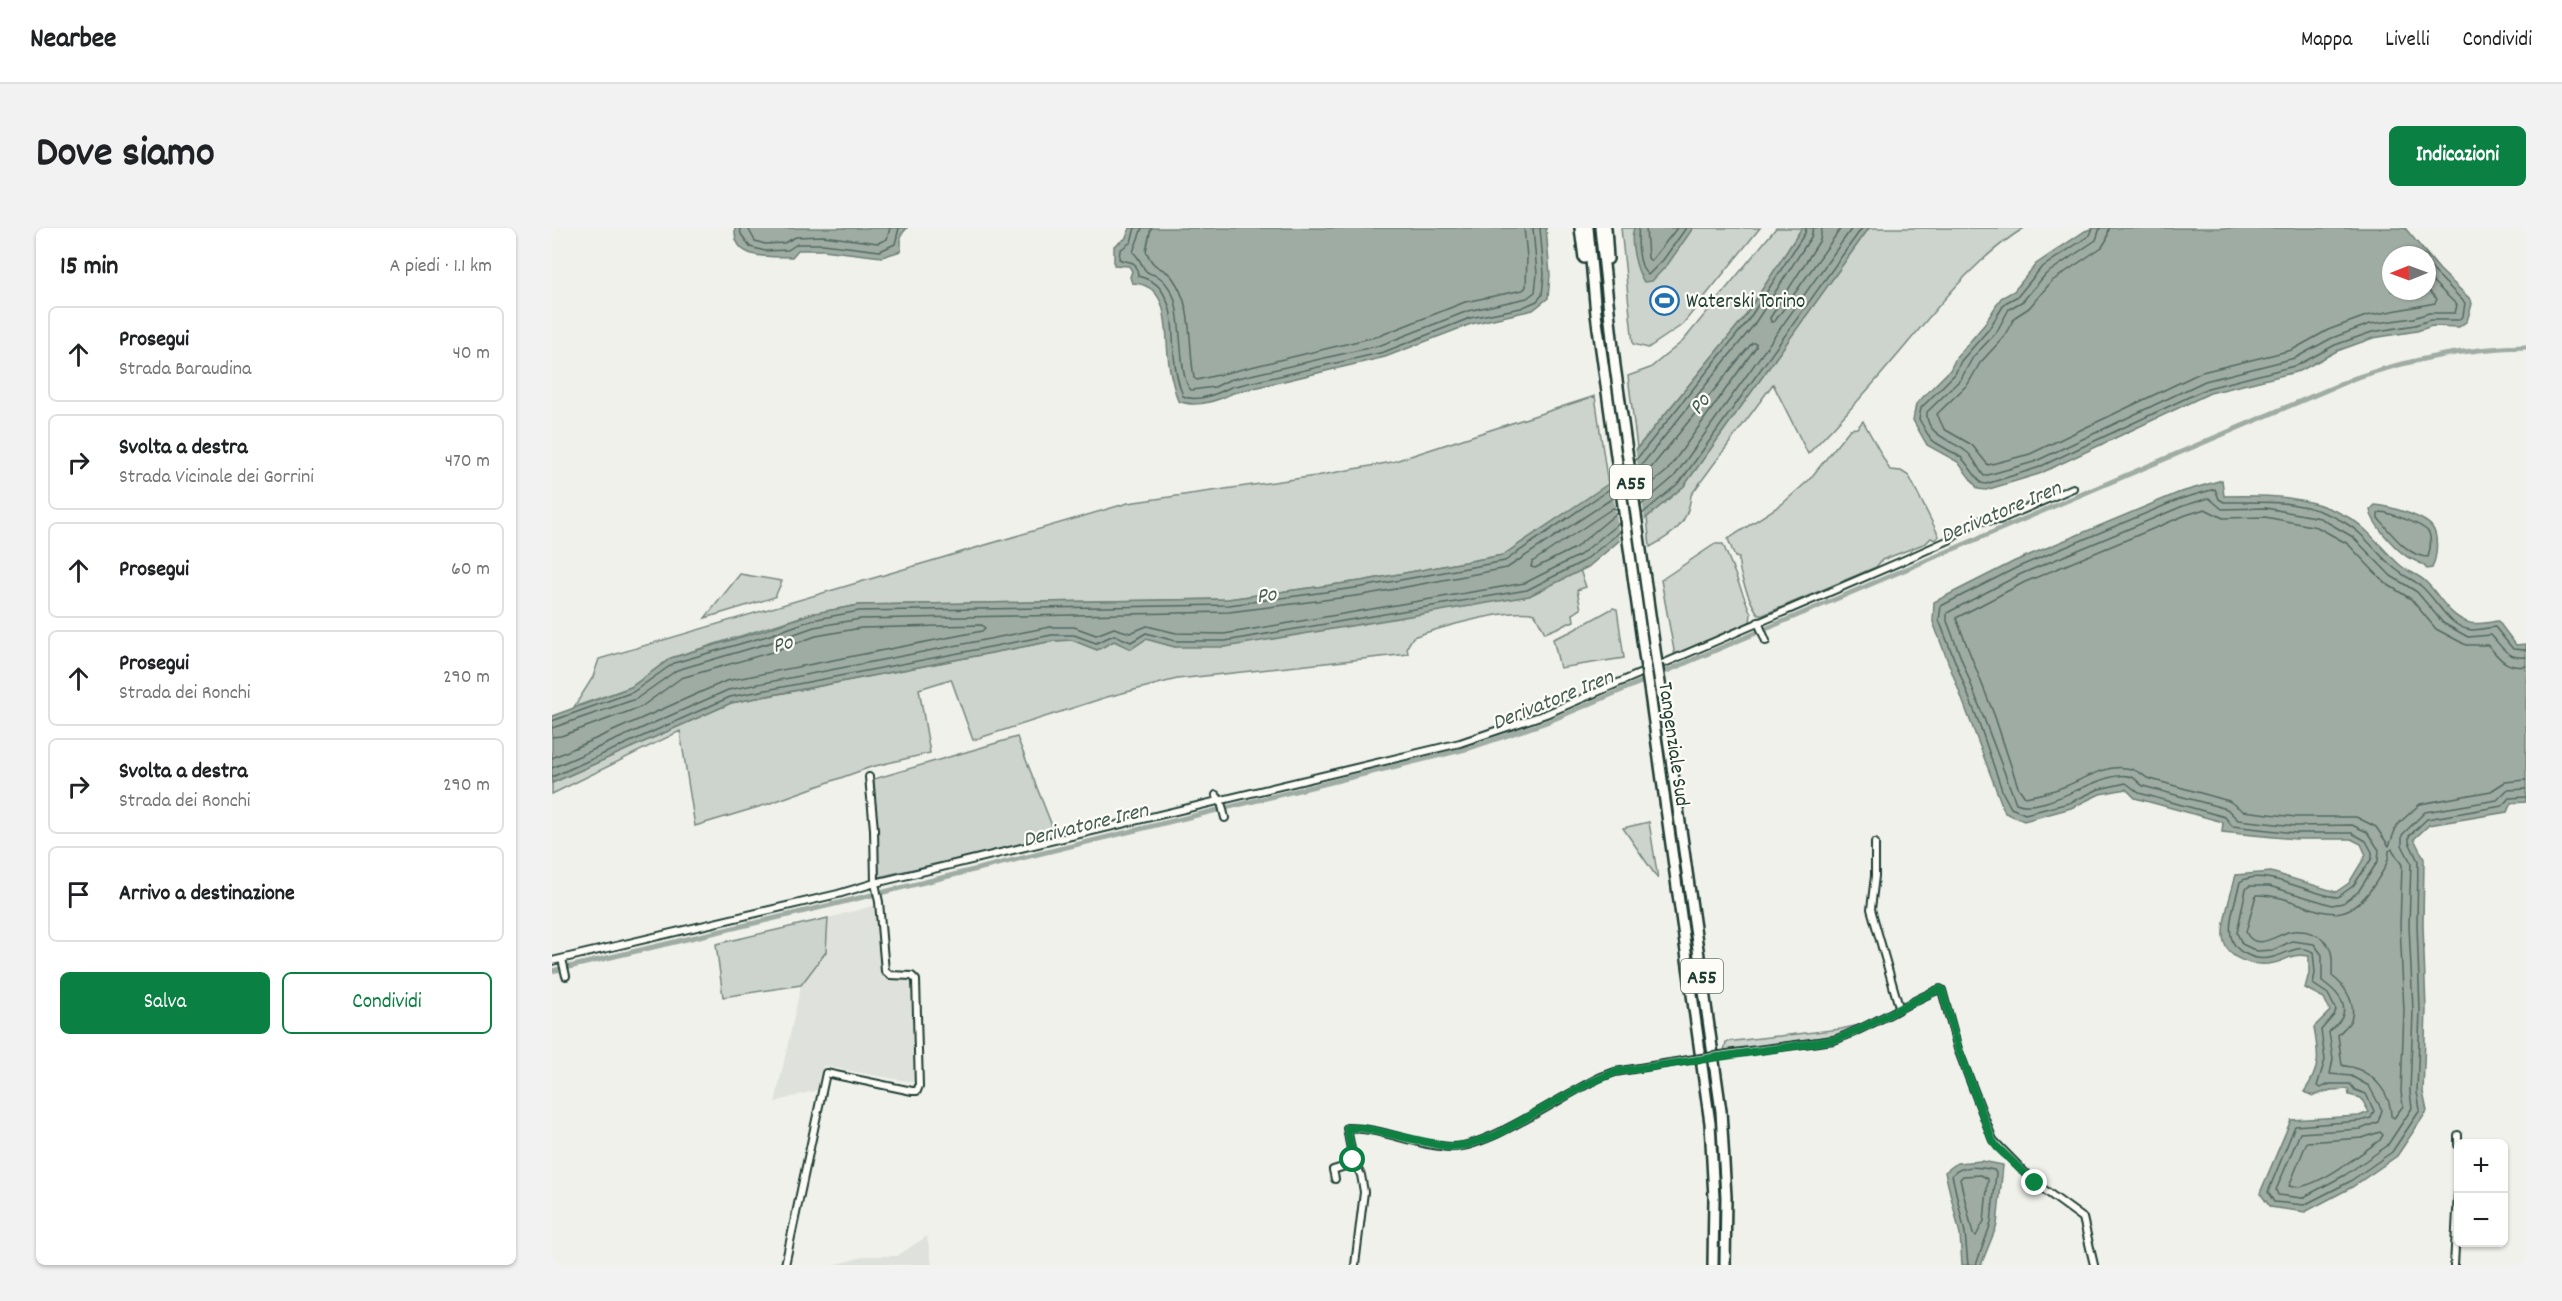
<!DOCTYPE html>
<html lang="it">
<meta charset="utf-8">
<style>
body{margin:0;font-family:Dekko,sans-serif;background:#f2f2f2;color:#202124}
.controls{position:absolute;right:18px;bottom:18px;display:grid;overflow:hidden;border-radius:9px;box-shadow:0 2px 4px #0004}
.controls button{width:54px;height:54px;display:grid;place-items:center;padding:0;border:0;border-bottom:2px solid #e0e0e0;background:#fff;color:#202124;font:30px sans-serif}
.compass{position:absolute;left:1830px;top:18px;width:54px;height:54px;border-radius:50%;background:#fff;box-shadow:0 2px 4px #0004;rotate:269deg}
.stop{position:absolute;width:18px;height:18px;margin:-14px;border:4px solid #0b8043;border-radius:50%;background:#fff}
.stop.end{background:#0b8043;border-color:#fff;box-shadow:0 2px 6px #0008}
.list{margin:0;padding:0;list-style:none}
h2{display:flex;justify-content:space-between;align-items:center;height:78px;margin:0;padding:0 24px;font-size:26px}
h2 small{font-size:20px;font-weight:400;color:#757577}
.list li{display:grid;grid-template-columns:39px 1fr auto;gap:18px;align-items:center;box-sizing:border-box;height:96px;margin:0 12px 12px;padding:0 12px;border:2px solid #e0e0e0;border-radius:9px}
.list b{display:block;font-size:22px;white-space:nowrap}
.list p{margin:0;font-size:20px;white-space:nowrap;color:#757577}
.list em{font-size:20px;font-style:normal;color:#757577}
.actions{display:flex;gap:12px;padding:18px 24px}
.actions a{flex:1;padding:14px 0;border:2px solid #0b8043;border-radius:9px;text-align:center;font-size:21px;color:#0b8043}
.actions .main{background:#0b8043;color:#fff}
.icon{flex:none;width:33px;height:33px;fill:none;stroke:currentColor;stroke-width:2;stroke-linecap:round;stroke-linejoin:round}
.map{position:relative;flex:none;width:1974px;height:1037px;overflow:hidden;border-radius:9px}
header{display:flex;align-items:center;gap:36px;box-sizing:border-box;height:84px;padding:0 30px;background:#fff;border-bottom:2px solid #e0e0e0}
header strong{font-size:28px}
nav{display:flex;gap:33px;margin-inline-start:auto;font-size:21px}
.intro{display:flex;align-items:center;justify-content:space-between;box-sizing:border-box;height:144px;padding:0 36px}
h1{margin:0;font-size:42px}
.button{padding:15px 27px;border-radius:9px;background:#0b8043;color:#fff;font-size:21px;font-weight:700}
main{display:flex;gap:36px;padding:0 36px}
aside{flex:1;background:#fff;border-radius:9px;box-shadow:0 2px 4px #0004}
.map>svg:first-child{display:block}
.built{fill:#dfe2dc}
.green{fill:#cdd3cd;stroke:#768880;stroke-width:1.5}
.water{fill:#9faca4;stroke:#6c8077;stroke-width:1.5;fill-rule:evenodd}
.pier{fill:#f0f1eb}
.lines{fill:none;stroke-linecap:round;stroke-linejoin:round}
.shore{stroke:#526961;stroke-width:1.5}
.canal{stroke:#9faca4;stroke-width:5}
.minor-casing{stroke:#1f3d34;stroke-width:10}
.highway-casing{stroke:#1f3d34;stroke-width:14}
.minor{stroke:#fdfcf7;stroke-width:6}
.highway{stroke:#fdfcf7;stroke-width:9}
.minor-bridge-casing{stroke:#1f3d34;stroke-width:10;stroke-linecap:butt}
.highway-bridge-casing{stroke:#1f3d34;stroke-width:14;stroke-linecap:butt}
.minor-bridge{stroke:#fdfcf7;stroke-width:6}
.highway-bridge{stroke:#fdfcf7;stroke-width:9}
.route{stroke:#0b8043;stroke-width:8}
.labels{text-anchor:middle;stroke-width:4.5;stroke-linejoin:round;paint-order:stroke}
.shield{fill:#fdfcf7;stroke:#62766e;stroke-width:1.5}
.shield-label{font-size:20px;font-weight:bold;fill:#1f3d34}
.poi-label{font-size:21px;fill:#1f3d34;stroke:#fdfcf7;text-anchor:start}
.street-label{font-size:21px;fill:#1f3d34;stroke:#fdfcf7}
.water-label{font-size:22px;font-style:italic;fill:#455e56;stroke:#fdfcf7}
</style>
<header>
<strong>Nearbee</strong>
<nav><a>Mappa</a><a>Livelli</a><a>Condividi</a></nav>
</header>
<div class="intro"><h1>Dove siamo</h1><a class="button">Indicazioni</a></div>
<main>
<aside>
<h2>15 min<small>A piedi · 1.1 km</small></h2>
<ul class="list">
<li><svg class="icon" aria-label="ahead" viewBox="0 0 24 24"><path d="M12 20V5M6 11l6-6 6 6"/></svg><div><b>Prosegui</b><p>Strada Baraudina</p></div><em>40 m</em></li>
<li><svg class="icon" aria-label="right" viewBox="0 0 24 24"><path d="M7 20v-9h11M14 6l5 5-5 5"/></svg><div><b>Svolta a destra</b><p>Strada Vicinale dei Gorrini</p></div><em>470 m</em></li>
<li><svg class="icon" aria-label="ahead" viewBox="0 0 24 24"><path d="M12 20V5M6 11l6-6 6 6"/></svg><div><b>Prosegui</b></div><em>60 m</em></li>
<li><svg class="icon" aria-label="ahead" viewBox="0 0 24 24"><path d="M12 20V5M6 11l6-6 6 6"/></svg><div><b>Prosegui</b><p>Strada dei Ronchi</p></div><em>290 m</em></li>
<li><svg class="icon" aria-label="right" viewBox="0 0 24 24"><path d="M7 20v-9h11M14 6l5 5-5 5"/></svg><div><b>Svolta a destra</b><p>Strada dei Ronchi</p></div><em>290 m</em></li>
<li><svg class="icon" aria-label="arrive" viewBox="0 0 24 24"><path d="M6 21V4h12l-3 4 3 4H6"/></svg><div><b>Arrivo a destinazione</b></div></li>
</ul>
<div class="actions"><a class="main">Salva</a><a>Condividi</a></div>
</aside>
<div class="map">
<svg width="1974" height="1037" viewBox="0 0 1974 1037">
<rect width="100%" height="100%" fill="#f0f1eb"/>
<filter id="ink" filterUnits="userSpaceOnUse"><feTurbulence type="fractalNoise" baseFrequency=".0167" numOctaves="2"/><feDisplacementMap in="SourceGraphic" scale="12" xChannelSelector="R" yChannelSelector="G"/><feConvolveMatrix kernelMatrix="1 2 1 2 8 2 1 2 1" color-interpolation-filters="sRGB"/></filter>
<g filter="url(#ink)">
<path class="built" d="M324,677l7,66 5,8h24l5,104 -94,-17 -6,24 -42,12 26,-117 25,-33 2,-34z
M375,1008l5,29h-98l32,-9h31z"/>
<path class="green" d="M1069,0h139l-78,97 -34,23 -15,-4z
M1224,0h26l-59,91 -106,129 -9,-72 22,-8 33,-27z
M1317,0h155c-51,32 -85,78 -123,123 -30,36 -61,70 -93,103l-35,-70 -82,111c-3,29 -17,39 -41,52l-3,-30 37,-31z
M1043,168l13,89 -105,70 -142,26 -133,18 -369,6 -49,9 -139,44 -40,29 -57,20 19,-30 6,-18 529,-156 188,-27 76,-14z
M1311,193l27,49 11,1 8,5 30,60 -4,4 -4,-2 -5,5 -44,17 -6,7 -113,48h-4c-8,-10 -22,-44 -20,-57l-4,-1 -7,-18 54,-35 27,-24 41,-51 7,-1z
M1163,316h8l28,70 -1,8 -75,34 -14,-76z
M1028,342l6,17 -9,3 4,19 -8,5 1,7 -29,12 -10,-19c-25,-7 -96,14 -122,23l-6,10 1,7 -231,25 -70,18 -134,43 -22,-61 -32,10 11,64 -59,14 -106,38 -70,21 -15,-95 -128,63v-11l179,-80 322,-62 19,-1 25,10 17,-9 17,8 15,-10 29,8 354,-51z
M188,346l42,7 -7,16 -70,21z
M1061,380l4,1 7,49 -64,10 -7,-29 17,-7z
M465,509l39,99 -177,41 -5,-98z
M1097,594l9,57 -35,-51z
M276,690l-2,34 -25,33 -78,12 -7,-53z
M1307,797l-15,9 -120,17 2,-9 115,-13z"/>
<path class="water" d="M183,0h172l-6,7v16l-19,6 -59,-7h-25l-6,7c-21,-1 -59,5 -57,-29z
M578,0h416l4,47 -2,23 -15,12 -62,14 -86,33 -152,36c-16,8 -38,15 -55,8 -5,-15 -9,-30 -10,-46 -3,-28 2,-71 -36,-72l-2,-6 2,-6 -3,-5 -15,-1v-19l11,-7z
M1082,0h59l-25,36 -16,17 -8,1c-8,-12 -15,-41 -10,-54z
M1250,0h67l-185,258 -96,81 -59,29 -304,51h-50l-29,-8 -15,10 -17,-8 -17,9 -25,-10 -19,1 -322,62 -179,80v-67l79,-29 40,-29 94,-28 45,-16 49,-9 369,-6 133,-18 142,-26 105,-71 135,-165z
M1542,0h311l35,42 31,30 1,4 -5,17 -8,6 -27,-1 -15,5 -44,7 -36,13 -37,20 -90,22 -171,81 -53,16 -8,-1 -20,-27 -31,-17 -14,-25 3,-16 34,-34 6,-12 28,-33 17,-27 13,-7 22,-27 49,-33zM1839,27h36v36h-36z
M1670,252l2,16c43,-1 83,-1 122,20 22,11 35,33 54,49 8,7 20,10 27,18 14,14 22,34 43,40 8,2 20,-1 28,-2l18,24 10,-1v158l-15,1 -4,9 -78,13 -15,14 10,20 -1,66 3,85 -3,82 4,19 -30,45 -45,31 -47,25 -35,-5 -10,-14 31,-73 68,-4 10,-4 -8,-14 -12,-3 -1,-6 -17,1 -18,6 -9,-4c17,-25 15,-35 10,-65l16,-16 -6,-13 -19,-10 4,-15v-17c-21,-3 -19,4 -35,7 -20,4 -50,-3 -51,-28 -1,-13 9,-45 13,-60l35,-3 65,20 13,-9 17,-28 -5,-11 -10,-5h-55l-74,-7 1,-10 -88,-24 -9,-9 -26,5 -29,14 -47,13 -19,-8 -72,-191 1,-20 81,-41 163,-68z
M1823,277c13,1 49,11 57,22 7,9 5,30 0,41l-5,1c-6,-8 -13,-8 -21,-13 -11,-8 -34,-32 -36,-46z
M1430,933l21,4 -6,60 -16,40h-19l-2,-31 -15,-62 12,-9z"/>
<path class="pier" d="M1083,219l10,75 -25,21 -9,-66z"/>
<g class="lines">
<path class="shore" d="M188,0l1,6 9,13 15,4 23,-1 9,-6h26l57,7 15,-7 4,-16
M196,0l7,13 10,3 19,-1 12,-6 27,-1 55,7 9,-4 3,-11
M583,0l-4,14 -11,8 -1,9c12,6 17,-2 19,17 7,2 16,5 21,11 16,20 13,44 15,68 1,14 4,28 9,41 13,7 36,-3 48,-9l153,-35 86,-34 51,-10 16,-7 5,-6 2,-21 -4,-46
M590,0l-9,24c8,7 8,14 13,19 3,3 10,4 13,6 6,4 11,12 14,18 10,23 5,84 18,95l24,-3 14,-7 152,-35 87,-34 59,-13 8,-6 2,-18 -4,-46
M599,0l-5,23c2,4 4,9 7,12 5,6 14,7 19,14 22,30 16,67 22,101l3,2 182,-44 86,-34 58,-12 3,-3 1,-30 -3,-29
M1087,0c-2,12 -1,39 9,47l15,-15 23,-32
M1094,0l2,30 3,3 26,-33
M1270,0l-2,12 -50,78 1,4 4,-1 66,-93
M1541,0l-3,7 -49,33 -23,28 -13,7 -16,26 -28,32 -6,13 -34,34 -2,11 12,21 31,18 19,25 5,1 51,-16 171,-80 90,-23 37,-20 37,-13 43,-7 15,-5h28l5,-4 2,-13 -38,-39
M1548,0l-4,12 -50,34 -23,27 -14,8 -13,24 -23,24 -12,22 -34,33c-2,24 28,29 41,41 7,6 10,16 16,23l50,-14 171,-81 90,-23 37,-20 38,-14 43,-6 16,-5h26l2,-8 -30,-29
M1557,0l-2,11 -5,8 -50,34 -23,27 -14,9 -12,21 -23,25 -12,21 -31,30 7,15 28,16 16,20 42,-11 172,-82 90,-22 36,-20 38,-14 69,-13 2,-4 -10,-10
M1083,233l112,-139 58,-89 1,-5
M1084,244l117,-146 58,-89 2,-9
M1086,256l114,-141h4v4l-89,124 -28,23
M1089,277l33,-28 178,-249
M1065,281l-4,-1 -81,54 -1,5 4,1 40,-20 43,-36
M1829,284c9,1 44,13 48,21 3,7 1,17 -1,24 -20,0 -37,-24 -50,-39v-4z
M1090,286l38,-32 182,-254
M1974,422l-13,-1 -18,-22c-8,1 -16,3 -23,3 -24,-2 -35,-31 -51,-44 -7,-6 -16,-9 -23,-15 -20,-14 -32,-37 -54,-49 -39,-23 -77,-20 -120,-20l-5,-3 -4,-10 -35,10 -162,68 -77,39 -2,14 40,103 24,70 8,15 14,6 44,-11 30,-14 27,-6 13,10 86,24 7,9 64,7h56l14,8 6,11v6l-19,28 -15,11c-25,-1 -76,-31 -98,-15 -5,23 -22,60 6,72 9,5 17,6 27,3 15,-3 24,-14 40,-5l2,21 -2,11 15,10 8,16 -2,5 -13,15 4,30 -8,26 3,2 10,-4h20l5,6 11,4 8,17 -3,7 -11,3 -65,5 -27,66 6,10 30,3 45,-23 43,-30 28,-42 -3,-18 3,-81 -3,-86 1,-64 -9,-19v-6l18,-17 75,-13 7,-8 17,-1
M1974,429c-19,2 -23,-9 -35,-22l-23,2 -25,-14 -26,-31 -26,-16 -38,-39 -33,-19 -54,-10 -44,1 -13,-11 -26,8 -162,68 -74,39v8l69,182c31,13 89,-37 116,-26 4,2 7,6 11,9l84,23 11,11 58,6 56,-1 15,7 12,18 -1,11 -20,31 -15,11 -11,2 -63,-19h-20l-3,3 -9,44 5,11 15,7 16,-1 19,-9 22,3 8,11v26c10,7 27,21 20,36 -3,6 -9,11 -13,15l4,27 -3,15 21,2 18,10 13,24 -4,12 -17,7 -61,4 -24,57 2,5 24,3 43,-23 42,-29 25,-38 -2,-16 3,-81 -4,-86 2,-62 -9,-18v-10l23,-23 72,-12 10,-10 19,-1
M1974,438c-20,3 -26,-7 -38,-21h-22l-30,-16 -25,-30 -26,-16 -37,-39 -31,-17 -52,-10 -42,1 -18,-9 -19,6 -161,67 -69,36 39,99 23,70 7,10c13,-2 28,-6 41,-11 26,-11 56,-31 81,-8l82,23 14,10 53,6h60l20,10 13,19 8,-21 23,-21 71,-13 14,-9 21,-2
M0,493l81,-29 41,-29 93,-27 45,-16 47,-9 370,-6 133,-18 143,-26 109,-75
M0,500l84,-29 41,-29 92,-27 45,-16 46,-8 369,-7 134,-17 144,-27 109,-72
M0,509l9,-1 80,-29 40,-29 91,-26 44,-16 45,-8 121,-3 3,3 -3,3 -256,50 -174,77
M0,540l176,-78 322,-63h24l22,8 18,-7 16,5 17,-7 29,7 48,1 301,-51 55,-28 39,-32
M0,549l178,-80 322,-62h22l22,8 18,-8 17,7 15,-9 29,8h50l302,-51 57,-29 37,-30
M1840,621l10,16 -2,61 4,85 -3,81 2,14 -9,12 -3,-2c0,-22 -16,-41 -36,-48 -5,-2 -9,-1 -13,-3l-4,-30c4,-5 10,-9 13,-15 6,-17 -7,-35 -19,-44 0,-8 1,-16 -1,-24 -4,-17 -27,-24 -43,-20 -13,4 -33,20 -42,0l10,-37c49,-2 81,47 118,-10 7,-11 15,-21 15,-34z
M1828,904l3,3 -3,5c-18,13 -70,54 -91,46l18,-44 55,-4z
M1429,947l7,4 -4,42 -8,15 -3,-2 -13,-55 3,-3z
M1416,1037l-3,-32 -13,-58c10,-11 28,-8 42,-5l2,3 -5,50 -15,42"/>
<path class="canal" d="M0,743l287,-68 631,-155 77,-26 808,-344c56,-19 112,-30 171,-31"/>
<defs>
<path id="minor" d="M1206,394l8,19
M664,567l5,7 4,16
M1323,615v33l-4,33 28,98
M10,731l4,17
M0,733l286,-67 37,-11 585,-140 86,-29 356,-153 47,-21 27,-19 23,-1 74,-32
M1182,825l100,-13c37,-13 70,-36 106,-51l2,1 16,59 35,91 42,43 48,35 11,47
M1906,907v10
M783,951l-2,-9 22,-7
M233,1037l41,-192 86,18h5l2,-5 -3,-106 -4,-4 -22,-1 -5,-4 -6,-69 -4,-19 -1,-54 -5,-52
M803,1037l9,-73 -3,-17 -8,-15 -6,-32c36,0 69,18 105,19 36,1 112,-53 149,-70l14,-5 73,-12
M1902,1037l4,-71"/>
<path id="highway" d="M1028,0l4,30
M1036,0l8,86 50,354
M1048,0l15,138 42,298
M1054,0l2,31
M1109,461l60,422 5,86 -1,68
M1098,466l60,429 4,75 -1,67"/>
</defs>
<use href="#minor" class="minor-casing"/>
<use href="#highway" class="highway-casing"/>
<use href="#minor" class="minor"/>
<use href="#highway" class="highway"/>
<defs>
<path id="minor-bridge" d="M1136,832l46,-7"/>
<path id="highway-bridge" d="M1105,436l4,25
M1094,440l4,26"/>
</defs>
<use href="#minor-bridge" class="minor-bridge-casing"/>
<use href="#highway-bridge" class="highway-bridge-casing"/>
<use href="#minor-bridge" class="minor-bridge"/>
<use href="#highway-bridge" class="highway-bridge"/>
</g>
</g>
<g class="lines" filter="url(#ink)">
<path class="route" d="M801,932l-6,-32h15l86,19 19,-2 29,-10 91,-51 28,-12 219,-32c37,-13 70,-36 106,-51l2,1 16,58 34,92 5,7 38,36"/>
</g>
<defs>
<symbol id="stadium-ring" viewBox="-11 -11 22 22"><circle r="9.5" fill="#fdfcf7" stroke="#1f6fb2" stroke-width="1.5"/><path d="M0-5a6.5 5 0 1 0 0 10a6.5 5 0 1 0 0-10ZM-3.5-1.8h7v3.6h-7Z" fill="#1f6fb2"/></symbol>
</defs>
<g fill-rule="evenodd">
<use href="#stadium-ring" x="1096" y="56" width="33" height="33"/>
</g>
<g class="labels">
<g class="shield">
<rect x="1058" y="237" width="42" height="34" rx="4.5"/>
<rect x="1129" y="731" width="42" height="34" rx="4.5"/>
</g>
<g class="shield-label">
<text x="1079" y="261">A55</text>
<text x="1150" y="755">A55</text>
</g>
<g class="poi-label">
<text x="1134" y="79">Waterski Torino</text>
</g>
<g class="street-label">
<text transform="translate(1123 516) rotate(82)" y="7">Tangenziale Sud</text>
</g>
<g class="water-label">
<text transform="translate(1146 175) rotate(-53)" y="8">Po</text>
<text transform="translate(1448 282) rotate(-23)" y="8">Derivatore Iren</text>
<text transform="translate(714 365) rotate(-7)" y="8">Po</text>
<text transform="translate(230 414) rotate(-14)" y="8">Po</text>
<text transform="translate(1000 470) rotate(-22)" y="8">Derivatore Iren</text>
<text transform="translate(533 595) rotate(-14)" y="8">Derivatore Iren</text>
</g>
</g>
</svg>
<div class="controls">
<button>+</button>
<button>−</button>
</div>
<svg class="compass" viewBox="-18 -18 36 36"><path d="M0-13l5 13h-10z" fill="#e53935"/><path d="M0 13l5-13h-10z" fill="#757577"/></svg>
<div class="stop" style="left:801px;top:932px"></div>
<div class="stop end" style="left:1483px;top:955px"></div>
</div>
</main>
